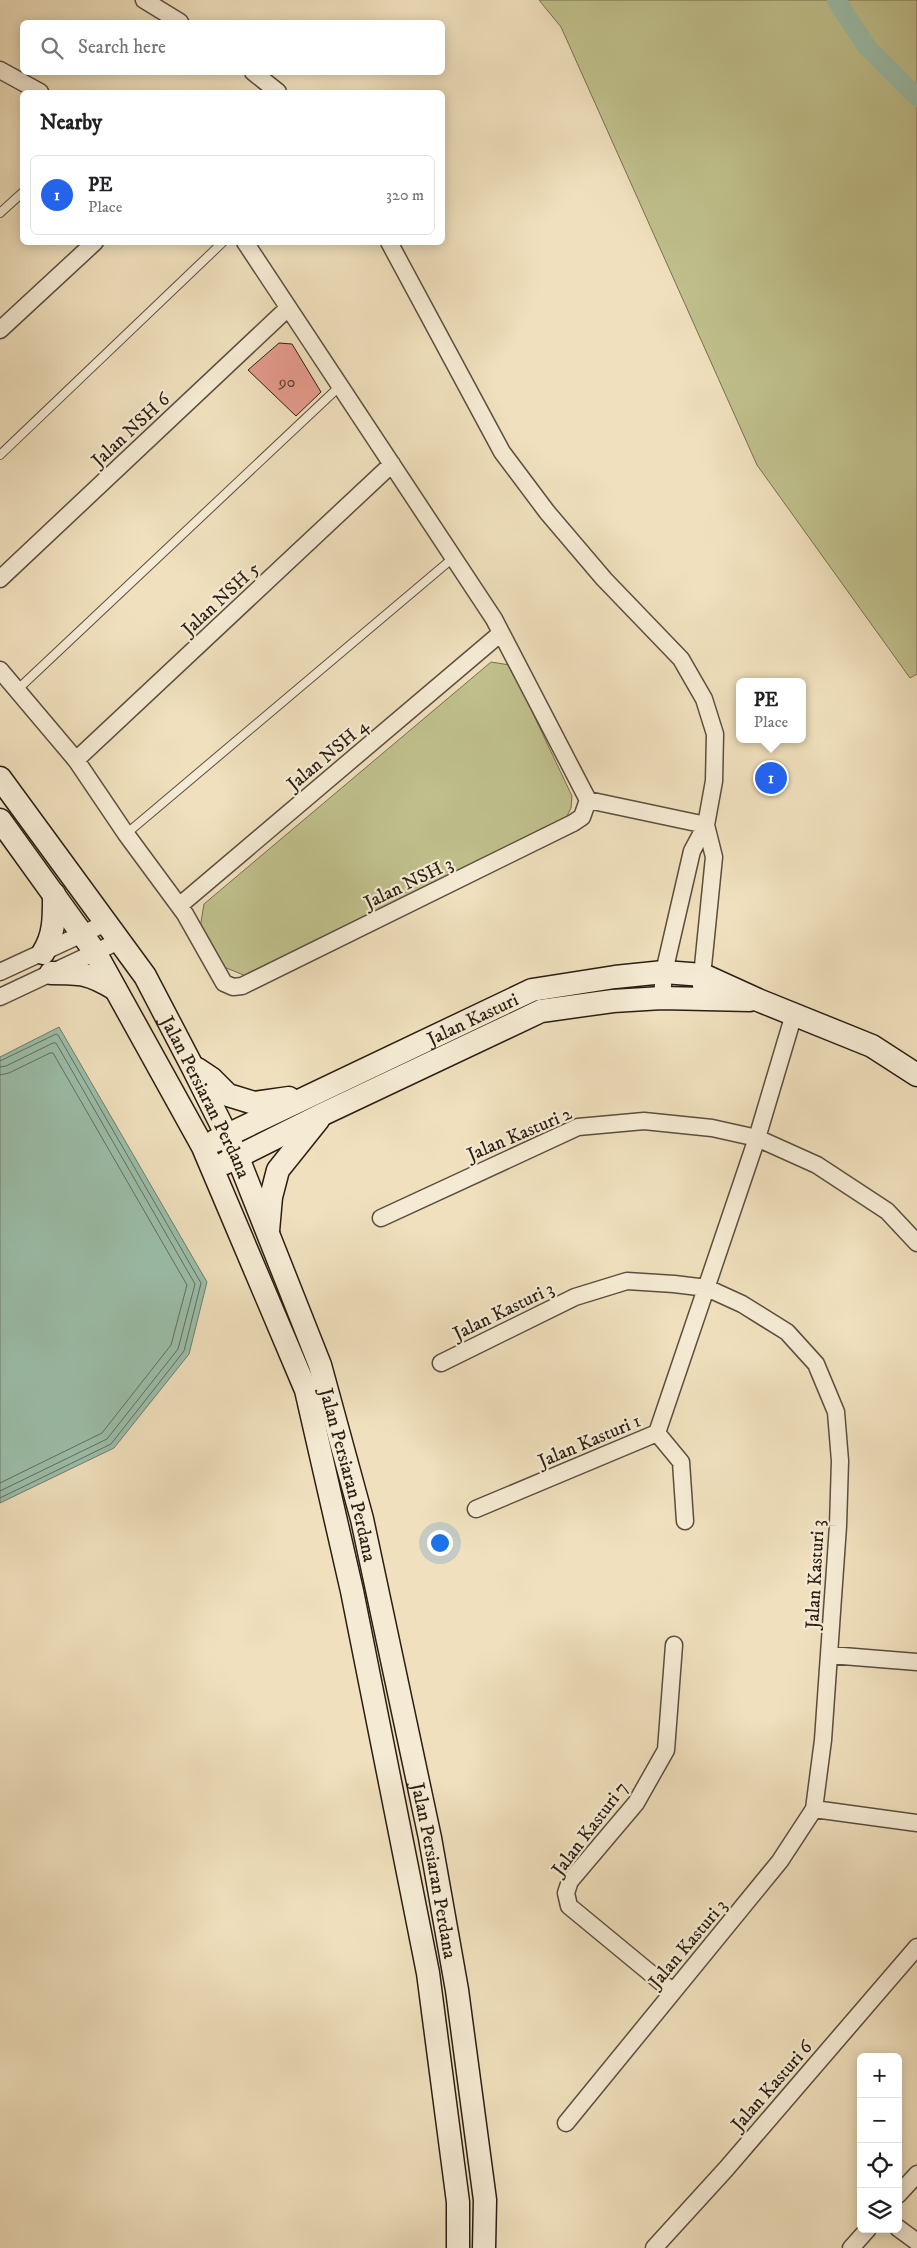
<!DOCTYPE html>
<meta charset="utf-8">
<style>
body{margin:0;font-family:"IM FELL DW Pica",serif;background:#f2f2f2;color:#202124}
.controls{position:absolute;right:15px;bottom:15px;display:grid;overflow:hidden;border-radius:8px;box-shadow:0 2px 12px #0003}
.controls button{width:45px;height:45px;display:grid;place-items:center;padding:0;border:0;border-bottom:1px solid #e0e0e0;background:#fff;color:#202124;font:25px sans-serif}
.you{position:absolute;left:439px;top:1542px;width:18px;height:18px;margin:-12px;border:4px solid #fff;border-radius:50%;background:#1a73e8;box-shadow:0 0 0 8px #1a73e833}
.badge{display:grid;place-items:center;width:32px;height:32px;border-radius:50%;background:#2563eb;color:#fff;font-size:16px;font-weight:700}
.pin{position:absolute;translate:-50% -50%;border:2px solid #fff;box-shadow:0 1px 5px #0006}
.popup{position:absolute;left:736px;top:678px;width:70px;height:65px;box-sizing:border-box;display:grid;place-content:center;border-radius:8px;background:#fff;filter:drop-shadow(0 1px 4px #0005);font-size:16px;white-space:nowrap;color:#757577}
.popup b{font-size:19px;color:#202124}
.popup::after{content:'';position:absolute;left:50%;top:100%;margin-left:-10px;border:10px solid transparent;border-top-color:#fff}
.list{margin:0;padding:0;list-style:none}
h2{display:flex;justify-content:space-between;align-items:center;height:65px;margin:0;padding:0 20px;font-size:21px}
h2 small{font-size:16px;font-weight:400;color:#757577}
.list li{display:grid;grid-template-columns:32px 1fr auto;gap:15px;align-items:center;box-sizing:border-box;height:80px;margin:0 10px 10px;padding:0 10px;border:1px solid #e0e0e0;border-radius:8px}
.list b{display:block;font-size:19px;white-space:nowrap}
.list p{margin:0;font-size:16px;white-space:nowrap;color:#757577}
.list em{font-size:16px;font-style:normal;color:#757577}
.icon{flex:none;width:28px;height:28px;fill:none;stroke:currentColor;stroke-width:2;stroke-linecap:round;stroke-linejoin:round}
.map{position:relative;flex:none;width:917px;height:2248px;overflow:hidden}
.search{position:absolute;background:#fff;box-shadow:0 2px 12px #0003;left:20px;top:20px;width:425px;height:55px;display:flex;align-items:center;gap:12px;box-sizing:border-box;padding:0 18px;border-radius:8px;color:#757577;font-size:19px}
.panel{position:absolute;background:#fff;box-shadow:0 2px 12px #0003;left:20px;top:90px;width:425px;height:155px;border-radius:8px}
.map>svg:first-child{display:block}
.green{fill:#c0c18d;stroke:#767050}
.water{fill:#9bbeaa;stroke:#6e7e6e}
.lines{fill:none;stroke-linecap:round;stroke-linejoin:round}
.shore{stroke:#636e5e;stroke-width:1}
.canal{stroke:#9bbeaa;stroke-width:19}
.building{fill:#e49a8b;stroke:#2b1e13}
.lane-casing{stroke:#5c4e3e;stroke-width:10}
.street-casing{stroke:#5c4e3e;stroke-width:19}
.secondary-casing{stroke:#2b1e13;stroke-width:25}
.lane{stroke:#f5ebd4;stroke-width:8}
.street{stroke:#f5ebd4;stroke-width:16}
.secondary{stroke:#f5ebd4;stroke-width:22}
.labels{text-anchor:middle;stroke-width:4.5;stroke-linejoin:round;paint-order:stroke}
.number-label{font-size:16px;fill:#593d31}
.street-label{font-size:19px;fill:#2b1e13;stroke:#f5ebd4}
</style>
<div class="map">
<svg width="917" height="2248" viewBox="0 0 917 2248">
<rect width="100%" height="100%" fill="#f0e0bd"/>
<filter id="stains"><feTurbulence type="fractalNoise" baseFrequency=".004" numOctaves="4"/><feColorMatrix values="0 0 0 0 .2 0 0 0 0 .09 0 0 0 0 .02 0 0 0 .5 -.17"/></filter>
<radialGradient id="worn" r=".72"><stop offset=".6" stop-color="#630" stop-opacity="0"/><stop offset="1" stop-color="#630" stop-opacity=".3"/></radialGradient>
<path class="green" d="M539,0h378v674l-7,4 -153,-213 -196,-438z
M491,662l19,3 62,131 -1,12 -5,10 -320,158 -22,-9 -24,-39 4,-24z"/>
<path class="water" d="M59,1027l148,255 -18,72 -75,94 -114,55v-446z"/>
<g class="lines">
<path class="shore" d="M0,1061l56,-27 2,1 143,248 -17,68 -73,93 -111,54
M0,1067l6,-1 47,-23h3l139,241 -17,65 -71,90 -107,52
M0,1075l9,-2 41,-20h3l134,232 -16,60 -69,88 -102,50"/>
<path class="canal" d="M836,0l31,47 50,50"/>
</g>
<path class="building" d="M279,343l13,1 29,48 -25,24 -48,-46z
M763,764h16l-1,29h-15z"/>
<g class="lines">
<defs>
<path id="lane" d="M0,213l22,-20
M0,455l223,-213
M17,690l323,-304
M126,834l327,-276"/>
<path id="street" d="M144,0l36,22
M0,70l40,22
M253,72l25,20
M245,242l249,377 94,181 118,25
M389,242l113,210 45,60 57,67 77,80 23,40 11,35 -1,47 -8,44 -14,26 -28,121 -2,26
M0,330l95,-88
M0,579l288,-271
M0,670l76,90 50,74 59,80 39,69 9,4 9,-1 331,-163 9,-6 6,-17
M76,760l316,-296
M179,906l322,-273
M0,972l106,-49
M701,986l13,-129 -8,-32
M0,997l119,-56
M381,1218l197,-91 66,-6 68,7 45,10 60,27 70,46 30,32
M441,1363l134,-66 52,-16 47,3 33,4 35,16 45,28 29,32 20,48 4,49 -2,65 -15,214 -9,69 -34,52 -214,262
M657,1433l100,-295 37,-124
M476,1509l181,-76 24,29 4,59
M830,1655l87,7
M814,1809l103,14
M672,1991l-103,-85 -3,-13 4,-12 66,-78 30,-53 8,-105
M898,2195l19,-21
M898,2228l19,14
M654,2248l72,-79 191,-222
M851,2248l17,-19"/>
<g id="secondary">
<path id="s1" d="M0,778l145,198 47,90 46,92 82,207 42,154 68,319 27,152 28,210 -1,48"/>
<path d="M0,820l95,132 108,195 103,243 46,201 76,382 30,229v46"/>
<path d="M43,953c12,-19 11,-37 11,-59"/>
<path d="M51,973c30,0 38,0 64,16"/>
<path d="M197,1069l15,10 16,16 26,8 35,-5"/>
<path id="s2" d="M215,1141l317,-151 83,-13 49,-5 39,3 55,25 114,46 45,29"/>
<path d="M225,1163l96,-48 220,-104 72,-10 49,-3 88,2"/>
<path d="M268,1231l3,-34 7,-27 40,-50"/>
</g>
</defs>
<use href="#lane" class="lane-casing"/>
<use href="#street" class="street-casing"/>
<use href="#secondary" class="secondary-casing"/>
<use href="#lane" class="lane"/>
<use href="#street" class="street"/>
<use href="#secondary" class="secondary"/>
</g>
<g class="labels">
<g class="number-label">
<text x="287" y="387">90</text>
</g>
<g class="street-label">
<text transform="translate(130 429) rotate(-43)" y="7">Jalan NSH 6</text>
<text transform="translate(220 598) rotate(-43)" y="7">Jalan NSH 5</text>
<text transform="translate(327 754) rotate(-40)" y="7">Jalan NSH 4</text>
<text transform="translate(408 882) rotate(-26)" y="7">Jalan NSH 3</text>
<text dy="7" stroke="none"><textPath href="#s2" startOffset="285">Jalan Kasturi</textPath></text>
<text dy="7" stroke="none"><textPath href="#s1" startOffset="381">Jalan Persiaran Perdana</textPath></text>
<text transform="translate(519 1133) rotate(-23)" y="7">Jalan Kasturi 2</text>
<text transform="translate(503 1310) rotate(-26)" y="7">Jalan Kasturi 3</text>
<text transform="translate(589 1440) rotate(-23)" y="7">Jalan Kasturi 1</text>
<text dy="7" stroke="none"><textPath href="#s1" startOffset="786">Jalan Persiaran Perdana</textPath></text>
<text transform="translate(814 1574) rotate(-87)" y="7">Jalan Kasturi 3</text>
<text transform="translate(589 1828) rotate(-53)" y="7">Jalan Kasturi 7</text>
<text dy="7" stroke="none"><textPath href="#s1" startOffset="1191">Jalan Persiaran Perdana</textPath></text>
<text transform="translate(687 1943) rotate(-50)" y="7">Jalan Kasturi 3</text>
<text transform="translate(771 2085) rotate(-49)" y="7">Jalan Kasturi 6</text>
</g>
</g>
<rect width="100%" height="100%" filter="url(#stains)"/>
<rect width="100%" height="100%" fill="url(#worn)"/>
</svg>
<div class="controls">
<button>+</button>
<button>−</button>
<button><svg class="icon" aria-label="locate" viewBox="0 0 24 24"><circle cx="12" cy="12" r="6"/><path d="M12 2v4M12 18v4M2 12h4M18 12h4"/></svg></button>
<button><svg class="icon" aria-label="layers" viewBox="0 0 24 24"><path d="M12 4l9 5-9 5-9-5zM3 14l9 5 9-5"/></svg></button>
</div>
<div class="you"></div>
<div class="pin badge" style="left:771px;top:778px">1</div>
<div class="popup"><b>PE</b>Place</div>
<div class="search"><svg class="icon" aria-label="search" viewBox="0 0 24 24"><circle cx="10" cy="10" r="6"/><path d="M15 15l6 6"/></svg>Search here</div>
<section class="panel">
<h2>Nearby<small></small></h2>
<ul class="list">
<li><span class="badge">1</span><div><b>PE</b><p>Place</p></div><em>320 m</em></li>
</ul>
</section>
</div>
